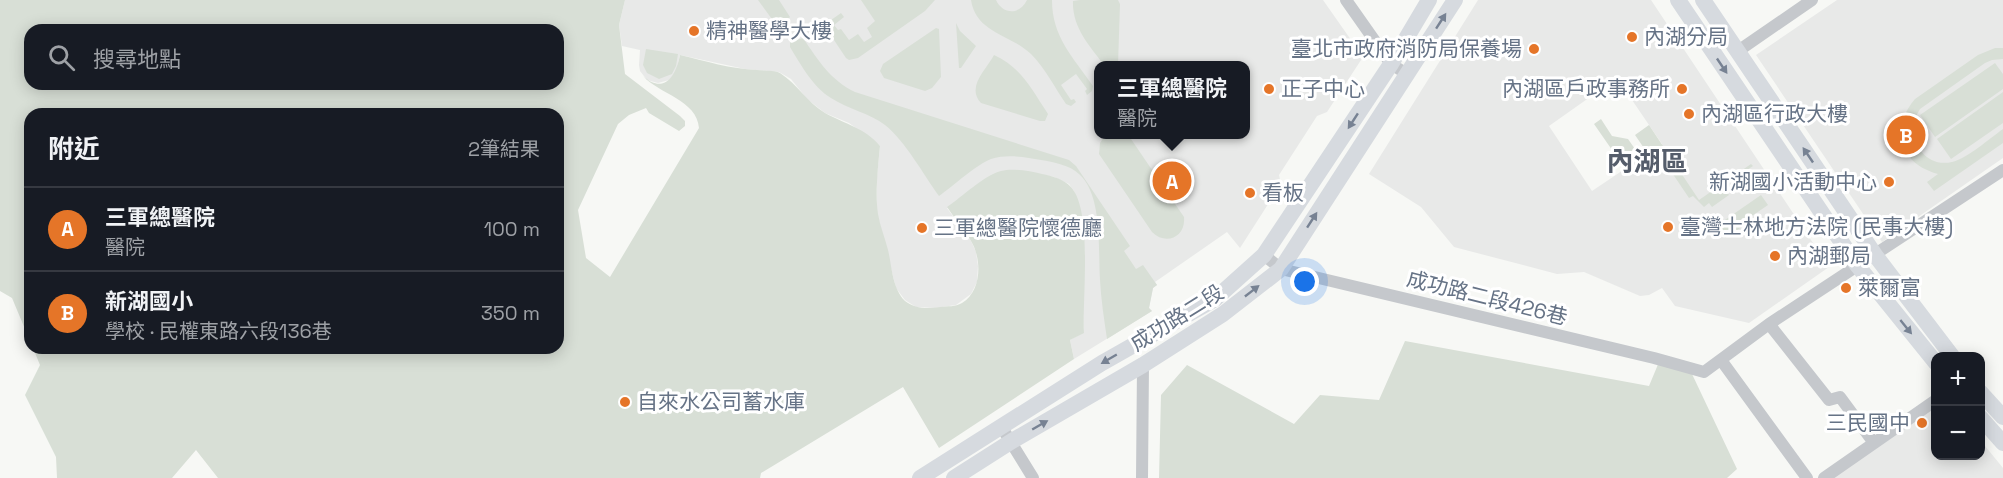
<!DOCTYPE html>
<html lang="zh-TW">
<meta charset="utf-8">
<style>
body{margin:0;font-family:"Space Grotesk","Noto Sans TC",sans-serif;background:#242831;color:#f1f3f6}
.controls{position:absolute;right:18px;bottom:18px;display:grid;overflow:hidden;border-radius:12px;box-shadow:0 3px 15px #0003}
.controls button{width:54px;height:54px;display:grid;place-items:center;padding:0;border:0;border-bottom:2px solid #363941;background:#171b24;color:#f1f3f6;font:30px sans-serif}
.you{position:absolute;left:1305px;top:282px;width:21px;height:21px;margin:-15px;border:4px solid #fff;border-radius:50%;background:#1a73e8;box-shadow:0 0 0 9px #1a73e833}
.badge{display:grid;place-items:center;width:39px;height:39px;border-radius:50%;background:#e57528;color:#fff;font-size:20px;font-weight:700}
.pin{position:absolute;translate:-50% -50%;border:3px solid #fff;box-shadow:0 2px 6px #0006}
.popup{position:absolute;left:1094px;top:61px;width:156px;height:78px;box-sizing:border-box;display:grid;place-content:center;border-radius:12px;background:#171b24;filter:drop-shadow(0 2px 4px #0005);font-size:20px;white-space:nowrap;color:#9ea1a6}
.popup b{font-size:22px;color:#f1f3f6}
.popup::after{content:'';position:absolute;left:50%;top:100%;margin-left:-12px;border:12px solid transparent;border-top-color:#171b24}
.list{margin:0;padding:0;list-style:none}
h2{display:flex;justify-content:space-between;align-items:center;height:78px;margin:0;padding:0 24px;font-size:26px}
h2 small{font-size:20px;font-weight:400;color:#9ea1a6}
.list li{display:grid;grid-template-columns:39px 1fr auto;gap:18px;align-items:center;box-sizing:border-box;height:84px;padding:0 24px;border-top:2px solid #363941}
.list b{display:block;font-size:22px;white-space:nowrap}
.list p{margin:0;font-size:20px;white-space:nowrap;color:#9ea1a6}
.list em{font-size:20px;font-style:normal;color:#9ea1a6}
.icon{flex:none;width:33px;height:33px;fill:none;stroke:currentColor;stroke-width:2;stroke-linecap:round;stroke-linejoin:round}
.map{position:relative;flex:none;width:2003px;height:478px;overflow:hidden}
.search{position:absolute;background:#171b24;box-shadow:0 3px 15px #0003;left:24px;top:24px;width:540px;height:66px;display:flex;align-items:center;gap:15px;box-sizing:border-box;padding:0 21px;border-radius:18px;color:#9ea1a6;font-size:22px}
.panel{position:absolute;background:#171b24;box-shadow:0 3px 15px #0003;left:24px;top:108px;width:540px;height:246px;border-radius:18px}
.map>svg:first-child{display:block}
.built{fill:#e8e9e8;fill-rule:evenodd}
.green{fill:#d8dfd6;fill-rule:evenodd}
.lines{fill:none;stroke-linecap:round;stroke-linejoin:round}
.street{stroke:#c5c8cc;stroke-width:12}
.secondary{stroke:#d6dadf;stroke-width:16}
.oneway{fill:#778293}
.poi-dot{fill:#e57528;stroke:#fff;stroke-width:2}
.labels{text-anchor:middle;stroke-width:6;stroke-linejoin:round;paint-order:stroke}
.poi-label{font-size:21px;fill:#667386;stroke:#fff;text-anchor:start}
.street-label{font-size:21px;fill:#667386;stroke:#fff}
.district-label{font-size:27px;font-weight:bold;fill:#555d6b;stroke:#fff}
</style>
<div class="map">
<svg width="2003" height="478" viewBox="0 0 2003 478">
<rect width="100%" height="100%" fill="#f7f8f5"/>
<path class="built" d="M625,0h698l40,57 -36,55 -10,4 -38,59 2,9 -41,64 -13,-16 -72,50 2,3 -4,3 -4,20 3,3 -78,48 -4,-19 14,-8 -1,-22 2,-53 -5,-47 -6,-19 -5,-7 -15,-7 -31,-6 -76,37 24,33 5,11 2,14 -1,16 -6,12 -15,11 -21,3 -19,-1 -11,-7 -9,-12 -19,-75v-37l3,-30 -31,-23 -24,-10 -18,-14 -16,-20 -12,-7 -34,-3 -65,-14 -4,17 -7,8 -11,3 -11,-3 -7,-9 -1,-6 1,-15 -18,-4 -3,-21zM1098,66h148v68h-148z
M1478,0h173l178,267 -80,56 -74,-17 -13,-18 -13,7 -9,1 -56,-24 -27,2 -103,-27 -33,-40 -52,-33zM1617,78l45,66 -70,47 -43,-65z
M1837,0h166v158l-121,84 -126,-187z
M1935,404l1,52h44l1,-15 22,27v10h-171z"/>
<path class="green" d="M0,0h625l-6,25 6,49 55,42 5,5v5l-6,5 -30,-18 -3,-5 -17,7 -11,9 -40,86 8,48 24,19 89,-149c-2,-28 -40,-34 -56,-52 21,19 33,0 37,-21 25,6 51,14 77,15 7,1 18,0 23,3 17,11 27,29 45,40 20,11 40,15 55,33 -2,20 -5,49 -2,68 2,12 7,24 10,36 4,16 4,38 17,51 10,8 23,8 35,6 8,-1 15,0 22,-4 20,-12 20,-44 9,-62 -7,-12 -16,-22 -24,-34 15,-10 36,-31 54,-36 12,-3 29,0 41,3 10,2 22,5 29,13 22,24 11,112 13,146l-14,7 4,19 -135,89 -36,-61 -142,86 -1,5h-542l-22,-28 -24,28h-115l-1,-21 -31,-62 15,-30 -7,-17h525v-234h-528v227l-18,-43 -12,-7zM30,30h528v54h-528z
M758,0h21l11,17 -10,10 -3,-1z
M861,0h74l-10,11 -67,47 -9,2 -3,-2 -22,-33 17,-12 3,4 -10,8 4,5 3,-1 8,11 9,-6 6,8 8,-5 -5,-9 8,-7z
M971,0h25c7,15 24,15 31,0h25c0,37 21,57 41,86l-1,5 -5,4 -2,-4 2,-2 -11,-15 -15,11 10,15 3,-1 2,3 -5,4 -5,-2c-11,-16 -21,-36 -35,-50 -21,-20 -55,-21 -60,-54z
M1080,0h38l2,4 -2,61h-14c-15,-20 -32,-38 -31,-64z
M956,23l4,8 16,15 -15,22h-2z
M936,28l3,1 2,48 -9,11 -7,3 -41,-13 -4,-7 3,-7z
M803,38c15,22 27,42 52,54l214,68 7,6 54,80 -6,5 12,18 7,-4 14,20 -4,3 -4,20 3,3 -45,28c-3,-20 -6,-40 -7,-59 -2,-29 3,-85 -21,-106 -9,-9 -26,-12 -38,-14 -16,-3 -34,-6 -50,-1 -14,5 -39,28 -52,37 -16,-22 -33,-54 -54,-71 -16,-12 -37,-16 -54,-27 -18,-11 -30,-33 -41,-51v-5z
M1995,48h8v11l-11,1 -7,3 -65,46c-16,23 1,60 32,53 15,-3 38,-24 51,-33v14l-69,48 -7,-9 11,-8c-39,-11 -49,-44 -23,-75l63,-44z
M646,49l32,5 -2,12 -4,8 -13,5 -12,-6 -4,-8z
M994,55c27,12 38,35 54,59l-3,7h-5l-59,-18c-15,-16 5,-33 13,-48z
M1995,63l8,11v15l-68,48 -15,-22z
M2003,92v31l-52,36 -14,-20z
M1601,119l11,17 16,3 7,10 -16,11 -25,-36z
M1649,125l50,75 52,-36 2,2 -30,20 6,9 -17,12 -3,-4 -5,4 -11,-11 -4,2 -33,-49 -8,5 -13,-19z
M1106,134l21,1 4,4 53,78c2,20 -18,29 -32,15l-53,-78 1,-11z
M1761,195l7,10 -22,15 2,3 -23,15 -6,-9 5,-3 -2,-4z
M1405,341l244,45 10,-24 33,12 45,95 -10,9h-568l2,-83 26,-30 107,59 26,-29 59,5z"/>
<g class="lines">
<path class="street" d="M1346,0l45,64 16,10
M1738,51l74,-51
M1264,255l17,14 373,89 50,14 65,-48 234,-154
M1769,324l60,76 11,-3 34,46
M1721,360l86,118
M1001,426l32,52
M1142,478l1,-113
M1824,478l112,-78"/>
<path class="secondary" d="M1678,0l179,265 79,98
M1703,0l172,255 77,101
M1980,392l23,25
M1980,417l23,26
M920,478l182,-115 113,-64 49,-44 127,-191 38,-64
M954,478l58,-37 131,-76 80,-51 58,-45 174,-269"/>
</g>
<defs><path id="oneway-solid" d="M-6-.8H1V-3.2L6.5 0L1 3.2V.8H-6Z" transform="scale(1.5)"/></defs>
<g class="oneway">
<use href="#oneway-solid" transform="translate(1441 21) rotate(-57)"/>
<use href="#oneway-solid" transform="translate(1722 66) rotate(56)"/>
<use href="#oneway-solid" transform="translate(1353 121) rotate(123)"/>
<use href="#oneway-solid" transform="translate(1808 155) rotate(-124)"/>
<use href="#oneway-solid" transform="translate(1312 220) rotate(-57)"/>
<use href="#oneway-solid" transform="translate(1252 291) rotate(-38)"/>
<use href="#oneway-solid" transform="translate(1906 327) rotate(51)"/>
<use href="#oneway-solid" transform="translate(1109 359) rotate(150)"/>
<use href="#oneway-solid" transform="translate(1040 425) rotate(-30)"/>
</g>
<g class="poi-dot">
<circle cx="694" cy="31" r="6"/>
<circle cx="1632" cy="37" r="6"/>
<circle cx="1534" cy="49" r="6"/>
<circle cx="1269" cy="89" r="6"/>
<circle cx="1682" cy="89" r="6"/>
<circle cx="1689" cy="114" r="6"/>
<circle cx="1889" cy="182" r="6"/>
<circle cx="1250" cy="193" r="6"/>
<circle cx="1668" cy="227" r="6"/>
<circle cx="922" cy="228" r="6"/>
<circle cx="1775" cy="256" r="6"/>
<circle cx="1846" cy="288" r="6"/>
<circle cx="625" cy="402" r="6"/>
<circle cx="1922" cy="423" r="6"/>
</g>
<g class="labels">
<g class="poi-label">
<text x="706" y="38">精神醫學大樓</text>
<text x="1644" y="44">內湖分局</text>
<text x="1522" y="56" text-anchor="end">臺北市政府消防局保養場</text>
<text x="1281" y="96">正子中心</text>
<text x="1670" y="96" text-anchor="end">內湖區戶政事務所</text>
<text x="1701" y="121">內湖區行政大樓</text>
<text x="1877" y="189" text-anchor="end">新湖國小活動中心</text>
<text x="1262" y="200">看板</text>
<text x="1680" y="234">臺灣士林地方法院 (民事大樓)</text>
<text x="934" y="235">三軍總醫院懷德廳</text>
<text x="1787" y="263">內湖郵局</text>
<text x="1858" y="295">萊爾富</text>
<text x="637" y="409">自來水公司蓄水庫</text>
<text x="1910" y="430" text-anchor="end">三民國中</text>
</g>
<g class="street-label">
<text transform="translate(1487 298) rotate(14)" y="7">成功路二段426巷</text>
<text transform="translate(1177 318) rotate(-32)" y="7">成功路二段</text>
</g>
<g class="district-label">
<text x="1647" y="171">內湖區</text>
</g>
</g>
</svg>
<div class="controls">
<button>+</button>
<button>−</button>
</div>
<div class="you"></div>
<div class="pin badge" style="left:1172px;top:181px">A</div>
<div class="popup"><b>三軍總醫院</b>醫院</div>
<div class="pin badge" style="left:1906px;top:135px">B</div>
<div class="search"><svg class="icon" aria-label="search" viewBox="0 0 24 24"><circle cx="10" cy="10" r="6"/><path d="M15 15l6 6"/></svg>搜尋地點</div>
<section class="panel">
<h2>附近<small>2筆結果</small></h2>
<ul class="list">
<li><span class="badge">A</span><div><b>三軍總醫院</b><p>醫院</p></div><em>100 m</em></li>
<li><span class="badge">B</span><div><b>新湖國小</b><p>學校 · 民權東路六段136巷</p></div><em>350 m</em></li>
</ul>
</section>
</div>
